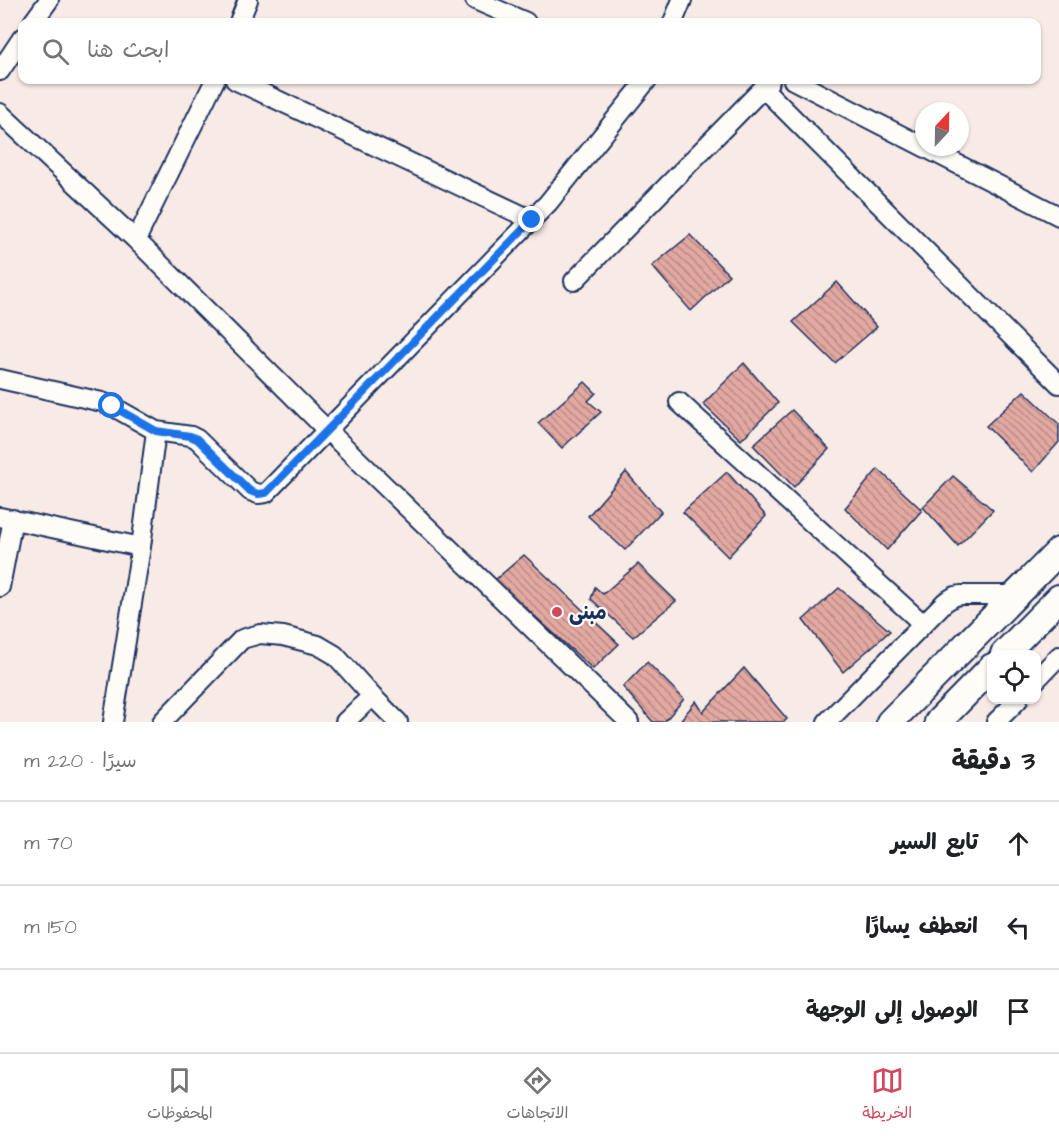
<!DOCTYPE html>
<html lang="ar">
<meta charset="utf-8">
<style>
body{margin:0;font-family:"Architects Daughter","Playpen Sans Arabic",sans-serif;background:#f6f6f6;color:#202124;direction:rtl}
.controls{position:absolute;right:18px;bottom:18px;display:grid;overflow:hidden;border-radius:12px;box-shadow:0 2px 4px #0004}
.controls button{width:54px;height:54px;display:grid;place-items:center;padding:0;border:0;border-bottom:2px solid #e0e0e0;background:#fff;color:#202124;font:30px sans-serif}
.compass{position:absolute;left:915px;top:102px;width:54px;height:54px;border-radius:50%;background:#fff;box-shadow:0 2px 4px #0004;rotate:22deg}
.stop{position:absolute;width:18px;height:18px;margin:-14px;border:4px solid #1a73e8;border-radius:50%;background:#fff}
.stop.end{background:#1a73e8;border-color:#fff;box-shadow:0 2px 6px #0008}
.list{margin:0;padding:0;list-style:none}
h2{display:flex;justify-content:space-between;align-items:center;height:78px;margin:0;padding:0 24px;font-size:26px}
h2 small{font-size:20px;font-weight:400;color:#757577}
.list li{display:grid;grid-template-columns:39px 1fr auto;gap:18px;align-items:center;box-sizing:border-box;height:84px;padding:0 24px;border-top:2px solid #e0e0e0}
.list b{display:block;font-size:22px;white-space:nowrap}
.list em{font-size:20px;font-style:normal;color:#757577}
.icon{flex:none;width:33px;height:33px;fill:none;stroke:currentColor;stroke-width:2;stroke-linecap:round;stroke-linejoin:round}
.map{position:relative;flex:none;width:1059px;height:722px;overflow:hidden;direction:ltr}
.search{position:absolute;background:#fff;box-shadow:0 2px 4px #0004;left:18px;right:18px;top:18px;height:66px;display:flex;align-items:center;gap:15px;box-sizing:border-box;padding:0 21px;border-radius:12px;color:#757577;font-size:22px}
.sheet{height:330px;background:#fff}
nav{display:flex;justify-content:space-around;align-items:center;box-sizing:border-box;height:84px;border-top:2px solid #e0e0e0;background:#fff;font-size:16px;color:#757577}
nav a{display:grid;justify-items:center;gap:3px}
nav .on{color:#d1495b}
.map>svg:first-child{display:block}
.building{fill:url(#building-back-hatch);stroke:#1b2f5e;stroke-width:1.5}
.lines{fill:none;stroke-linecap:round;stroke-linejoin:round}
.street-casing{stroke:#1b2f5e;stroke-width:22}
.secondary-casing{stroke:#1b2f5e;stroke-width:30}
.street{stroke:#fdfcf7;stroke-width:18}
.secondary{stroke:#fdfcf7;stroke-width:26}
.route{stroke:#1a73e8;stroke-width:8}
.poi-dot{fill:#d1495b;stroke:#fdfcf7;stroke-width:2}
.labels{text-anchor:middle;stroke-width:4.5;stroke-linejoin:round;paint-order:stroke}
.poi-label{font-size:20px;font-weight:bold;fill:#1b2f5e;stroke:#fdfcf7;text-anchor:start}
</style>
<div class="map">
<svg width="1059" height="722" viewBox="0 0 1059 722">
<defs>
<pattern id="building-back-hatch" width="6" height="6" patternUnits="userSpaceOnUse" patternTransform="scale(1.5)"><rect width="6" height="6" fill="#e3a9a1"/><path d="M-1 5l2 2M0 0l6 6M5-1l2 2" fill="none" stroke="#b78a86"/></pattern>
</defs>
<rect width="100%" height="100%" fill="#f8ebe6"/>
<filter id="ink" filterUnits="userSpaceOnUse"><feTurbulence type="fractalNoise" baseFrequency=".0167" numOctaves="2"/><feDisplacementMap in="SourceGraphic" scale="12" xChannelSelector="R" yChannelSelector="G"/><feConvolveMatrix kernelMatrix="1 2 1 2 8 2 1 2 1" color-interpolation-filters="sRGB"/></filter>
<g filter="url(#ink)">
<path class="building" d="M690,235l39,40 -38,36 -39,-45z
M837,282l40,45 -42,36 -42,-41z
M744,363l34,40 -37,37 -38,-36z
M585,382l11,11 -8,8 13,11 -39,36 -24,-25z
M1024,391l35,33v18l-26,30 -47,-46z
M792,410l37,39 -35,38 -41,-42z
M878,469l44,41 -35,40 -42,-42z
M626,472l35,40 -36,38 -37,-34z
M727,472l39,44 -38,41 -45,-45z
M953,476l40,34 -35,36 -35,-39z
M524,555l95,89 -26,25 -98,-89z
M638,564l38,37 -43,36 -42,-38 4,-12 8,7z
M839,588l51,43 -47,41 -40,-52z
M647,662l37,37 -20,23h-11l-30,-35z
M744,668l43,51 -3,3h-105l17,-21 7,11z"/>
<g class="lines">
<defs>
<path id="street" d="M475,0l51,22
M33,22l16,-22
M239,22l9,-22
M673,22l9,-22
M0,71l22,-33
M235,80l297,140
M793,80l131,67
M763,88l296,296
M0,113l136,127 191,190 302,292
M924,147l135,69
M136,240l79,-160
M574,281l196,-200
M0,379l102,23 10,4 44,25 -15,116 -28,175
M679,402l244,222
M156,431l35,5 6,3 53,52 8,3 8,-1 282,-290 99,-123
M0,517l141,30
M0,587l13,-68
M1036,680l23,-24
M162,722l80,-83 18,-5 23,2 35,9 17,10 37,41
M345,722l27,-26 26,26
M827,722l118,-120 10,-6 6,-1h55
M996,722l22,-22"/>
<path id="secondary" d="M1004,654l55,-56
M890,722l169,-171
M938,722l54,-55"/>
</defs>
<use href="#street" class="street-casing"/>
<use href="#secondary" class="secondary-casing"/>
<use href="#street" class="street"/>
<use href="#secondary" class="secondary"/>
</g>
</g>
<g class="lines" filter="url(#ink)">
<path class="route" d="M112,406l44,25 34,5 7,3 53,52 8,3 8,-1 266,-273"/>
</g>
<circle class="poi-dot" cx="557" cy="612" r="6"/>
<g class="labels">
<g class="poi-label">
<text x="569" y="619">مبنى</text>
</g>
</g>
</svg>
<div class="controls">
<button><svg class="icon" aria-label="locate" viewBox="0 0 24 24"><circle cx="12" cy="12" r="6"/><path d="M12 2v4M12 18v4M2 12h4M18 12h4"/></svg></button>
</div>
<svg class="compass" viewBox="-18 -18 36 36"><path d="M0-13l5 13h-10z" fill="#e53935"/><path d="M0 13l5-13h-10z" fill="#757577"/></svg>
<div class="stop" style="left:112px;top:406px"></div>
<div class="stop end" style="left:532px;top:220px"></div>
<div class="search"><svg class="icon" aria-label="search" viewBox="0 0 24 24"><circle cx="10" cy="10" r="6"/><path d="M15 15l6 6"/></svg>ابحث هنا</div>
</div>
<section class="sheet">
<h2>3 دقيقة<small>سيرًا · 220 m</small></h2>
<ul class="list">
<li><svg class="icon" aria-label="ahead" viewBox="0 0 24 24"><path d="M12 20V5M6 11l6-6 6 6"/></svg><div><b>تابع السير</b></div><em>70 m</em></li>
<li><svg class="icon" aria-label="left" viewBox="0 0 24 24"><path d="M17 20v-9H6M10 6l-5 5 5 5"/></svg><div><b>انعطف يسارًا</b></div><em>150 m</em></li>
<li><svg class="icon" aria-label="arrive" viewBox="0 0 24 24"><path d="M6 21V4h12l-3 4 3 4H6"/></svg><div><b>الوصول إلى الوجهة</b></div></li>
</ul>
</section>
<nav>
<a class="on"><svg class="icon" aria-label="map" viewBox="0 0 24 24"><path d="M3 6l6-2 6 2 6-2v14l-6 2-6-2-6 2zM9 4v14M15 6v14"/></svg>الخريطة</a>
<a><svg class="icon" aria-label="directions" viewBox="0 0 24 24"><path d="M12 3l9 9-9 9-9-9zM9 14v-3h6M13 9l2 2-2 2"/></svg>الاتجاهات</a>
<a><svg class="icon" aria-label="saved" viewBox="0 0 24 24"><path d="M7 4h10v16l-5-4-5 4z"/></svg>المحفوظات</a>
</nav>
